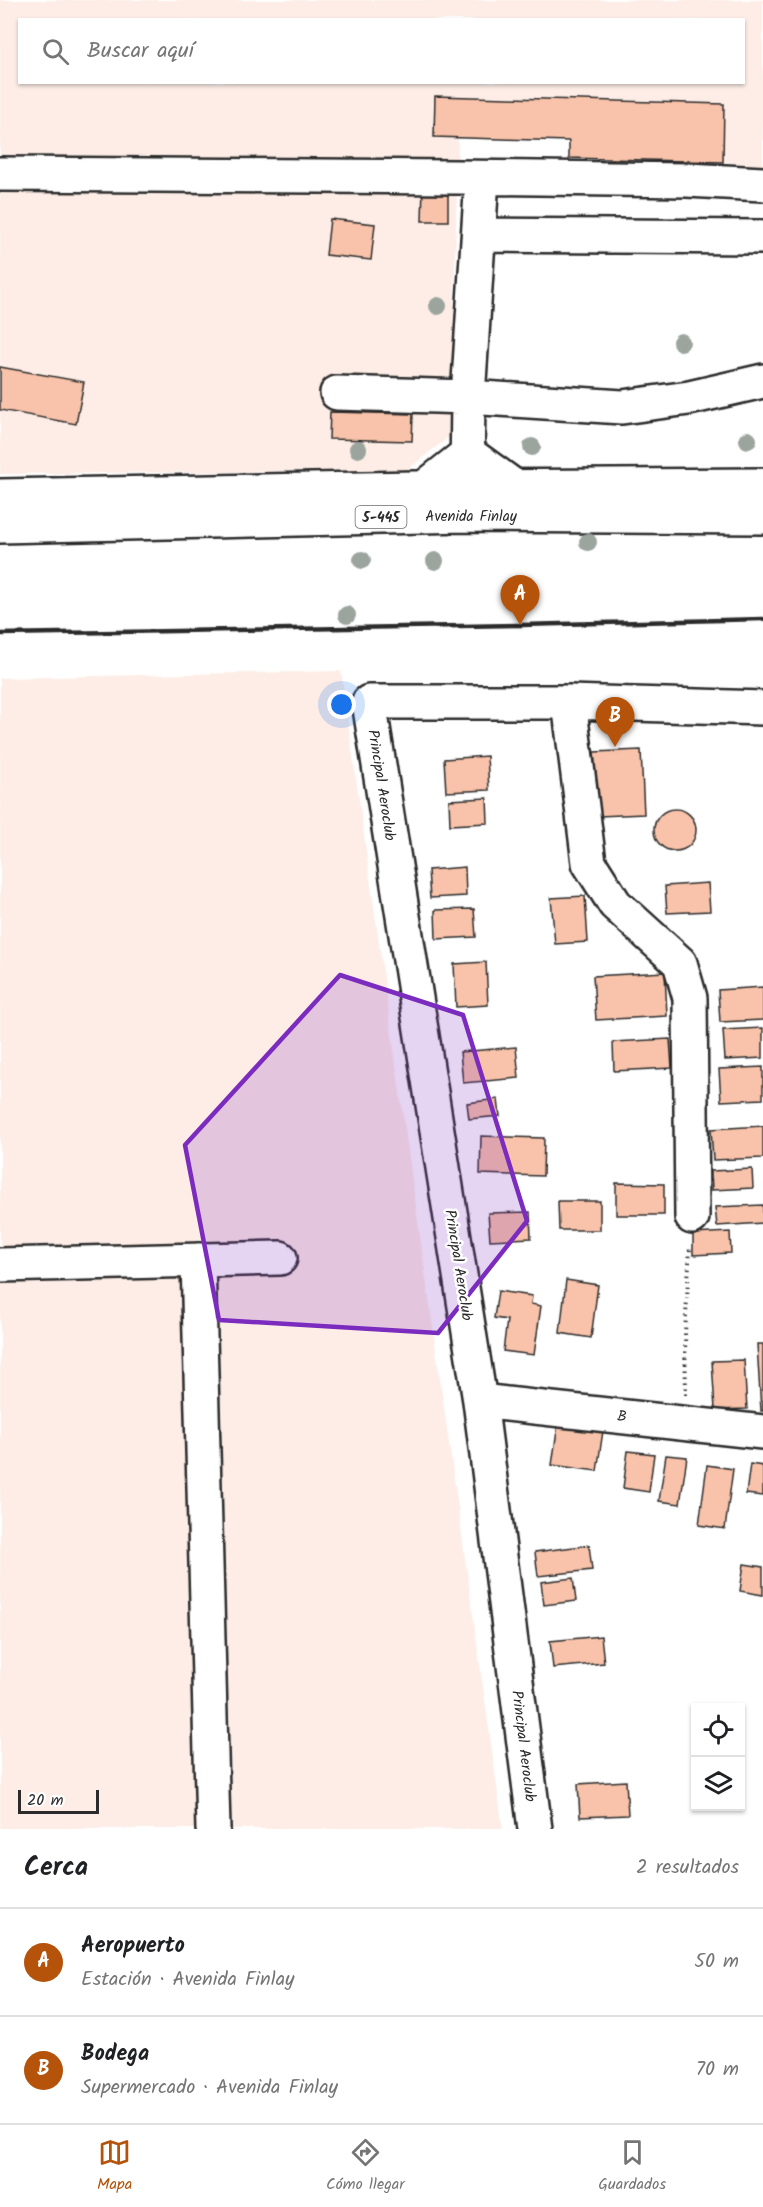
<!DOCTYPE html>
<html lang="es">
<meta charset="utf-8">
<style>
body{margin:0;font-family:Kalam,sans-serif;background:#f6f6f6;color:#202124}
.controls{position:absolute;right:18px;bottom:18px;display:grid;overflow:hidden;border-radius:0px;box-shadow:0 2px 4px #0004}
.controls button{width:54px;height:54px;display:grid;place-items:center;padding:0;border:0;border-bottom:2px solid #e0e0e0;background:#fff;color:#202124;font:30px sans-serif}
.scale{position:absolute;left:18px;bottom:15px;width:81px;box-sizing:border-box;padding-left:6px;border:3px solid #2b2b2b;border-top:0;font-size:16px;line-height:21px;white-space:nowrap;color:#2b2b2b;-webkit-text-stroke:4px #fff;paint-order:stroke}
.you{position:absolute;left:342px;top:705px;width:21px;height:21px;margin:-15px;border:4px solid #fff;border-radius:50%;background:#1a73e8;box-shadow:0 0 0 9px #1a73e833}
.badge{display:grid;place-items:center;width:39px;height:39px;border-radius:50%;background:#b45309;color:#fff;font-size:20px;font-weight:700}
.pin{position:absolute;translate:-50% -50px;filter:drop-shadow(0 2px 3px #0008)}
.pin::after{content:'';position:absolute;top:32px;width:21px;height:18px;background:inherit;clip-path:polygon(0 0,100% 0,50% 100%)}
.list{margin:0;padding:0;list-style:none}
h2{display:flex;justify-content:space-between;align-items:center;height:78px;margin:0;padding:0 24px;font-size:26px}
h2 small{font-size:20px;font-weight:400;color:#757577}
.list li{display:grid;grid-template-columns:39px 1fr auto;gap:18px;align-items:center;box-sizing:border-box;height:108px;padding:0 24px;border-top:2px solid #e0e0e0}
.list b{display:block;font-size:22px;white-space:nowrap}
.list p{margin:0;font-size:20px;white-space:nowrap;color:#757577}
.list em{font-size:20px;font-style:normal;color:#757577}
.icon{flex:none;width:33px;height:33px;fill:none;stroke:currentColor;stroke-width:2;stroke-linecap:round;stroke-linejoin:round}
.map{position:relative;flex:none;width:763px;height:1829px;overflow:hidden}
.search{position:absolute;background:#fff;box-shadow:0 2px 4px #0004;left:18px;right:18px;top:18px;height:66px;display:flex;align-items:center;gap:15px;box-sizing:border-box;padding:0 21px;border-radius:0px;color:#757577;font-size:22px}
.sheet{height:294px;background:#fff}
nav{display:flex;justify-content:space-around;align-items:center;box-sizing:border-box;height:84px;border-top:2px solid #e0e0e0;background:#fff;font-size:16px;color:#757577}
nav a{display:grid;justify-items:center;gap:3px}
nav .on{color:#b45309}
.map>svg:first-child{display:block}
.built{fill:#fdede6;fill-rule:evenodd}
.building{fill:#f8c3aa;stroke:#2b2b2b;stroke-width:1.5}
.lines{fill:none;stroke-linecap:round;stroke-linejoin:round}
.minor-casing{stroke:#2b2b2b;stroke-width:38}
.highway-casing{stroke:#2b2b2b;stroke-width:38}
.path{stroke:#2b2b2b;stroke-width:4;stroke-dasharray:1.5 4.5;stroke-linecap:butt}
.minor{stroke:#fff;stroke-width:33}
.highway{stroke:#fff;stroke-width:33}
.rail{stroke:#2b2b2b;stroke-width:4.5}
.tree{fill:#9ba59e}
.marked{fill:#7b2cbf;fill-opacity:0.2;stroke:#7b2cbf;stroke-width:4.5;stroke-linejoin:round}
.labels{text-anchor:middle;stroke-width:5;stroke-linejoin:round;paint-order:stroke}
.shield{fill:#fff;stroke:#6b6b6b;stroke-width:1.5}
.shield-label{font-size:14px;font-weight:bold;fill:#2b2b2b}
.street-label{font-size:15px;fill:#2b2b2b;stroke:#fff}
</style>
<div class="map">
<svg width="763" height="1829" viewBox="0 0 763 1829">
<rect width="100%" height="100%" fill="#fff"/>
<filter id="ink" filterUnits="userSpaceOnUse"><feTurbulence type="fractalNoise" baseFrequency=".0167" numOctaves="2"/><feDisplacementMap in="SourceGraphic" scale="12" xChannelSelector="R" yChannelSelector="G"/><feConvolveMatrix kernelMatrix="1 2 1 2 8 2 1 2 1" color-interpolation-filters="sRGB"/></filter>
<g filter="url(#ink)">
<path class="built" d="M0,0h763v166l-40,-4 -140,-4 -14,-17 -111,-3 -6,259 -3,40 -42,33 -407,4zM20,20h724v62h-724z
M341,671l162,1158h-503v-1151z"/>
<path class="building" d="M435,96l289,8 -1,58 -154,-4v-17l-135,-4z
M423,186h25v35h-26z
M330,219l45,5 -4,36 -45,-5z
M0,367l84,15 -8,42 -76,-14z
M330,412l83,2 -1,27 -83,-2z
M641,750l3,64 -45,2 -5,-64z
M487,756l2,34 -43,2 -2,-33z
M487,798l1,25 -38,2 -1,-25z
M654 830a21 21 0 1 1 42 0a21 21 0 1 1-42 0Z
M465,867l1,29 -36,2 -2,-28z
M708,883l2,28 -43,2 -2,-27z
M585,896l3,46 -33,2 -4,-46z
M474,909l2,28 -40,2 -1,-29z
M486,962l2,43 -32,2 -2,-43z
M665,972l2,44 -71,4 -3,-44z
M763,987v33l-43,2 -2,-32z
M763,1028v30l-38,2 -2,-30z
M670,1039l2,29 -58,3 -1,-29z
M516,1047l3,31 -56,5 -3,-31z
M763,1067v32l-42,2 -2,-32z
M498,1099l2,17 -31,3 -2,-16z
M763,1126v32l-50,2 -2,-31z
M481,1136l63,2 -1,38 -63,-2z
M752,1169l1,19 -41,2 -1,-19z
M616,1183l48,1v31h-48z
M558,1201h42v29h-41z
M763,1205v18l-46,3 -2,-19z
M530,1212l1,26 -41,2 -2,-27z
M730,1232l1,21 -38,2v-21z
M566,1280l32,5 -7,53 -31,-5z
M498,1291l34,5 -1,8 10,2 -7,49 -31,-4 4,-31 -13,-2z
M757,1344h6v67h-2z
M744,1360l3,49 -32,1 -3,-49z
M558,1424l45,7 -6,40 -45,-6z
M628,1451l26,3 -5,38 -26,-4z
M666,1455l21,2 -7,47 -21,-3z
M750,1464l13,2v30l-17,-2z
M707,1465l26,4 -8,60 -26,-4z
M589,1545l3,25 -54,6 -3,-24z
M744,1564l19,3v28l-23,-4z
M573,1578l3,23 -32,4 -3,-23z
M601,1636l3,27 -51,5 -3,-27z
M626,1781l2,34 -48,2 -2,-33z"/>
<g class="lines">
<defs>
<path id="minor" d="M0,174l457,3 230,3 76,4
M479,235l284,2
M337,393l131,4 154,10 67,-9 74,-17
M467,482l1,-85 14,-219
M569,702l20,161 26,41 65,59 10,35 2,219
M198,1260l15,569
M0,1265l280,-7
M480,1401l283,31
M535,1829l-55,-428 -111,-699h200l194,6"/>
<path id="highway" d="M424,488l44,-35 47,34
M0,496l467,-9 296,-2
M0,526l465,-11 298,2"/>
</defs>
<use href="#minor" class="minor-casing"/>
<use href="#highway" class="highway-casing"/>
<path class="path" d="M686,1395l-1,-62 5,-87"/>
<use href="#minor" class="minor"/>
<use href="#highway" class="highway"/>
<path class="rail" d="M0,634l520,-9 243,-6"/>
</g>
<g class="tree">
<circle cx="438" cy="306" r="9"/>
<circle cx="681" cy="342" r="9"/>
<circle cx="748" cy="440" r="9"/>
<circle cx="532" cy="447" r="9"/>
<circle cx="358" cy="449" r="9"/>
<circle cx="588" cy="542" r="9"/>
<circle cx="362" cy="560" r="9"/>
<circle cx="435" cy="561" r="9"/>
<circle cx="347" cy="615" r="9"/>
</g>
</g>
<path class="marked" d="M340,975l123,40 64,206 -89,112 -219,-13 -34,-175z"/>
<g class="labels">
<rect class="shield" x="355.5" y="506" width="51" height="22" rx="4.5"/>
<g class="shield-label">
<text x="381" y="522">5-445</text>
</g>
<g class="street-label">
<text x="471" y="521">Avenida Finlay</text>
<text transform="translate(382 785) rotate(81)" y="5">Principal Aeroclub</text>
<text transform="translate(459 1265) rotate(81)" y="5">Principal Aeroclub</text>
<text transform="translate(622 1416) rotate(6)" y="5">B</text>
<text transform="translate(524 1746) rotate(83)" y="5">Principal Aeroclub</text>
</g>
</g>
</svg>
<div class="controls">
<button><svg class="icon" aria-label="locate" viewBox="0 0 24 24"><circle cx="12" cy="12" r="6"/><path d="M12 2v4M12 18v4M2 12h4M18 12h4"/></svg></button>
<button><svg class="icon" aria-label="layers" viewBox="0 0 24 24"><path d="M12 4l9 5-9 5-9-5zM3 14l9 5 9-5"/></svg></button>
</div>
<div class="scale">20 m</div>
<div class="you"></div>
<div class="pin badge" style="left:520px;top:625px">A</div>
<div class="pin badge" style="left:615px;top:747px">B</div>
<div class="search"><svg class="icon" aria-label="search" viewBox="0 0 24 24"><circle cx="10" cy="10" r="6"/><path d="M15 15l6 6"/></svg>Buscar aquí</div>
</div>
<section class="sheet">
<h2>Cerca<small>2 resultados</small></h2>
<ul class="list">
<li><span class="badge">A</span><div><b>Aeropuerto</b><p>Estación · Avenida Finlay</p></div><em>50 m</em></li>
<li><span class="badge">B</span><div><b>Bodega</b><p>Supermercado · Avenida Finlay</p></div><em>70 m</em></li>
</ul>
</section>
<nav>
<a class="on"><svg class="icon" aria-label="map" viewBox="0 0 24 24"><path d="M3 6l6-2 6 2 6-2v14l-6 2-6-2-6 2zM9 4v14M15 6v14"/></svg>Mapa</a>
<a><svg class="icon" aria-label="directions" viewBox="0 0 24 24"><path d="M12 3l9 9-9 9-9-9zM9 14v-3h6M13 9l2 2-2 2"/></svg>Cómo llegar</a>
<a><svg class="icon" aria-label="saved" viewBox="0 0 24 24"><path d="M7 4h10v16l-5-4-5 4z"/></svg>Guardados</a>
</nav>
